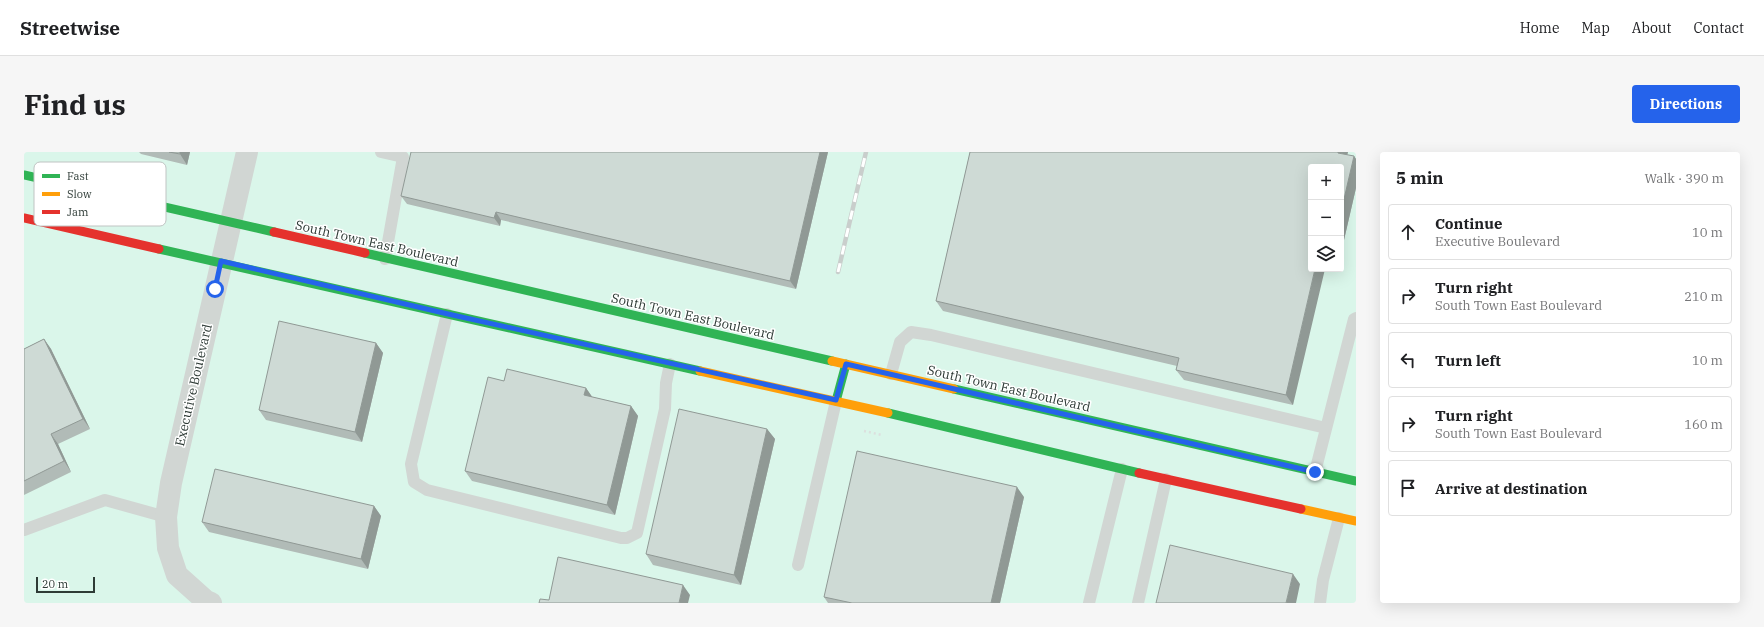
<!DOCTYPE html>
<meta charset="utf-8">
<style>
body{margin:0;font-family:"IBM Plex Serif",serif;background:#f6f6f6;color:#202124}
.controls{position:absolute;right:12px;top:12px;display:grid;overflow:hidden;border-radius:4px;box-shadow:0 4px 16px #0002}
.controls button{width:36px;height:36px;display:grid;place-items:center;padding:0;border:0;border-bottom:1px solid #e0e0e0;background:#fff;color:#202124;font:20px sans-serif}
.scale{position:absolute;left:12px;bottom:10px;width:59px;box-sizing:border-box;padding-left:4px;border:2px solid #2e3b36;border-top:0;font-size:11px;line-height:14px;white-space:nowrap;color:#2e3b36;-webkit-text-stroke:3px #fff;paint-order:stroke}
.stop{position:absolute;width:12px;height:12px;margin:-9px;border:3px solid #2563eb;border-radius:50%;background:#fff}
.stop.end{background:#2563eb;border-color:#fff;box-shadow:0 1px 4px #0008}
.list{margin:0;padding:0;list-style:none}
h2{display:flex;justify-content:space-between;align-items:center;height:52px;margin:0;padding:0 16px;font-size:17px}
h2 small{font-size:13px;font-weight:400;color:#757577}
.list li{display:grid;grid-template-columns:26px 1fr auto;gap:12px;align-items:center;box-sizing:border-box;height:56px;margin:0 8px 8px;padding:0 8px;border:1px solid #e0e0e0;border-radius:4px}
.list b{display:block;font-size:15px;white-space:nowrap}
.list p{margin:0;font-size:13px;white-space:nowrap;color:#757577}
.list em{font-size:13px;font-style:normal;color:#757577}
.icon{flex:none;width:22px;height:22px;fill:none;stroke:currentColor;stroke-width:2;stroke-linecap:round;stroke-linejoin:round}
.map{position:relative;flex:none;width:1332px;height:451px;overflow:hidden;border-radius:4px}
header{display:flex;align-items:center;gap:24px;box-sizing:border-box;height:56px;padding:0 20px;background:#fff;border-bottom:1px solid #e0e0e0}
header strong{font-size:19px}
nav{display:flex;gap:22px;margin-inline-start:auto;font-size:14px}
.intro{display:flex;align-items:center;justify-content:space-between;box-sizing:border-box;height:96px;padding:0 24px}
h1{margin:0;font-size:28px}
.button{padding:10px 18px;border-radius:4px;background:#2563eb;color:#fff;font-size:14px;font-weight:700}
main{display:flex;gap:24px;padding:0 24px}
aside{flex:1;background:#fff;border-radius:4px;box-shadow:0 4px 16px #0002}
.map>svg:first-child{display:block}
.built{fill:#daf6ea;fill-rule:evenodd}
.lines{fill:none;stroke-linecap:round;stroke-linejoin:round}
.path{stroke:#dce0de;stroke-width:2.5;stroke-dasharray:2 3;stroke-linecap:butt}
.lane{stroke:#d1d6d3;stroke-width:12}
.street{stroke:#d1d6d3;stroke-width:22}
.fast{stroke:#30b455;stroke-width:9}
.slow{stroke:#ff9f0a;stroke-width:9}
.jam{stroke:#e5322d;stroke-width:9}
.rail-casing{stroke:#c9cecc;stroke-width:4.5}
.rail{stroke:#fff;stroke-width:3;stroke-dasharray:9;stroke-linecap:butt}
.wall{fill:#b1bbb7}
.shaded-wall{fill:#909995}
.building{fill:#cedad5;stroke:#909995}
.route{stroke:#2563eb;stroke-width:5}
.labels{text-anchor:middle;stroke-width:3;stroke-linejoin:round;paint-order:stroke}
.street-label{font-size:13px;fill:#2e3b36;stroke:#fff}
.key{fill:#fff;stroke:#c0c4c3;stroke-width:1}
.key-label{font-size:11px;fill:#2e3b36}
</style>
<header>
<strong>Streetwise</strong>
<nav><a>Home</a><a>Map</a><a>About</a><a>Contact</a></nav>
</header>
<div class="intro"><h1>Find us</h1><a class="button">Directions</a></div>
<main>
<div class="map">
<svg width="1332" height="451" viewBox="0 0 1332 451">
<rect width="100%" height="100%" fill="#eaf8f2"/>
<path class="built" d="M0,0h1332v451h-1332zM1287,15h30v102h-30z"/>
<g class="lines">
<path class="path" d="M840,279l18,4"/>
<path class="lane" d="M357,0l22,5 -18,102
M423,162l-36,150 3,18 13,8 194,48h6l10,-5 28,-124 1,-26 4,-19
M867,222l9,-32 11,-10 20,3 395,93
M1291,320l39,-153 2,-1
M0,378l81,-30 61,17
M774,413l38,-164
M1065,451l33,-134
M1114,451l28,-124
M1296,451l3,-23 16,-62"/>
<path class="street" d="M187,451l-5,-2 -29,-26 -9,-27 -2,-31 5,-34 76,-331"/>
<path class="fast" d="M0,23l250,57
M135,97l541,122
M341,101l467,108
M930,237l402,92
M812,249l10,-37
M864,261l251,60"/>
<path class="slow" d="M808,209l122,28
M676,219l188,42
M1277,357l55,12"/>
<path class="jam" d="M0,66l135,31
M250,80l91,21
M1115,321l162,36"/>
<defs>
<path id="rail" d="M814,120l28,-120"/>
</defs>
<use href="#rail" class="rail-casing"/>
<use href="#rail" class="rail"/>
</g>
<path class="wall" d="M115,0h51l-3,13 -46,-11z
M804,0l-32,137 -295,-69 -1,6 -93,-22 -6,-8z
M946,0h378l-1,3 7,1 2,3v29l-15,65 -30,-86 -18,238 -109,-25 -8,-10 1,-4 -234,-55 -7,-10z
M20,187l7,10 39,80 -32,15 13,28 -47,23v-146z
M352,191l7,10 -21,89 -96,-22 -7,-10z
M480,229l82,7 6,9 39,9 7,10 -23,99 -143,-34 -7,-10z
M743,277l8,10 -34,146 -88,-20 -7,-11z
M1000,345l-24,106h-172l-4,-6z
M350,354l7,10 -13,53 -159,-37 -7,-10z"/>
<path class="shaded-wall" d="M156,0h10l-3,13 -7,-11z
M796,0h8l-32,137 -6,-8z
M1314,0h10l-3,11 -7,-10z
M1330,4l2,3v29l-15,65v-41z
M472,60l5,8 -1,6 -6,-8z
M1291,117h10l-32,136 -7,-10z
M20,187l7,10 39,80 -7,-10z
M352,191l7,10 -21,89 -7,-10z
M562,236l7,10 -9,-3z
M607,254l7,10 -23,99 -8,-10z
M743,277l8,10 -34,146 -7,-10z
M27,282l7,10 13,28 -7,-11z
M993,335l7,10 -24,106h-9z
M350,354l7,10 -13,53 -7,-10z
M1269,422l7,10 -4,19h-10z
M659,433l7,10 -2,8h-9z"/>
<path class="building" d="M145,0h11v2z
M387,0h409l-30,129 -294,-69 -2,6 -93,-22z
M946,0h368v1l16,3 -13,56v-45h-30v102h4l-29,126 -110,-25 3,-12 -243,-57z
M255,169l97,22 -21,89 -96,-22z
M20,187l39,80 -32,15 13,27 -40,20v-132z
M483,217l79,19 -2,7 47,11 -24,99 -142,-34 23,-94 16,4z
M655,257l88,20 -33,146 -88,-21z
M833,299l160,36 -26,116h-139l-28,-6z
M191,317l159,37 -13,53 -159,-37z
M1146,393l123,29 -7,29h-130z
M534,405l125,28 -4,18h-140l1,-4 9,1z"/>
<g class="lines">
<path class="route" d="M191,137l6,-28 227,53 388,86 10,-36 469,108"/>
</g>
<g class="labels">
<g class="street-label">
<text transform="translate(353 91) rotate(13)" y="5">South Town East Boulevard</text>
<text transform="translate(669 164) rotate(13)" y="5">South Town East Boulevard</text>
<text transform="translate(169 233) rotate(-77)" y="5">Executive Boulevard</text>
<text transform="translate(985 236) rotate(13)" y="5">South Town East Boulevard</text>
</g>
</g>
<rect x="10" y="10" width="132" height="64" rx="6" class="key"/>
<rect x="18" y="22" width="18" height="4" fill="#30b455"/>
<rect x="18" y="40" width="18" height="4" fill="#ff9f0a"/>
<rect x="18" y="58" width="18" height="4" fill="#e5322d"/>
<g class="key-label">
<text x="43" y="28">Fast</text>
<text x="43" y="46">Slow</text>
<text x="43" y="64">Jam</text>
</g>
</svg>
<div class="controls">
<button>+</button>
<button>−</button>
<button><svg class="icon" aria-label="layers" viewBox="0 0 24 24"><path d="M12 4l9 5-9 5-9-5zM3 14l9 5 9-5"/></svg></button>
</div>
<div class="scale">20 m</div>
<div class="stop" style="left:191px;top:137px"></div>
<div class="stop end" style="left:1291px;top:320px"></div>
</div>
<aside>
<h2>5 min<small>Walk · 390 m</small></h2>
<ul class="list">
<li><svg class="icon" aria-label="ahead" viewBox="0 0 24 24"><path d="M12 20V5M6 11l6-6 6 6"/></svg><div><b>Continue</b><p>Executive Boulevard</p></div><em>10 m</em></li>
<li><svg class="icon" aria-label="right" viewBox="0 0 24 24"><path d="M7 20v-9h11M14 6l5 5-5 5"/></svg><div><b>Turn right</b><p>South Town East Boulevard</p></div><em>210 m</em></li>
<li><svg class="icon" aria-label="left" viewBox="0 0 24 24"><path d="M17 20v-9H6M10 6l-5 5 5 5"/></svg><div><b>Turn left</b></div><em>10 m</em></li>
<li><svg class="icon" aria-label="right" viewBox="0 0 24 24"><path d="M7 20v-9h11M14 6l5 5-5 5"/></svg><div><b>Turn right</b><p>South Town East Boulevard</p></div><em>160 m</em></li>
<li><svg class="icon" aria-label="arrive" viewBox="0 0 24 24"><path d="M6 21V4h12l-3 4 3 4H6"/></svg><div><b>Arrive at destination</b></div></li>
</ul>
</aside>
</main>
